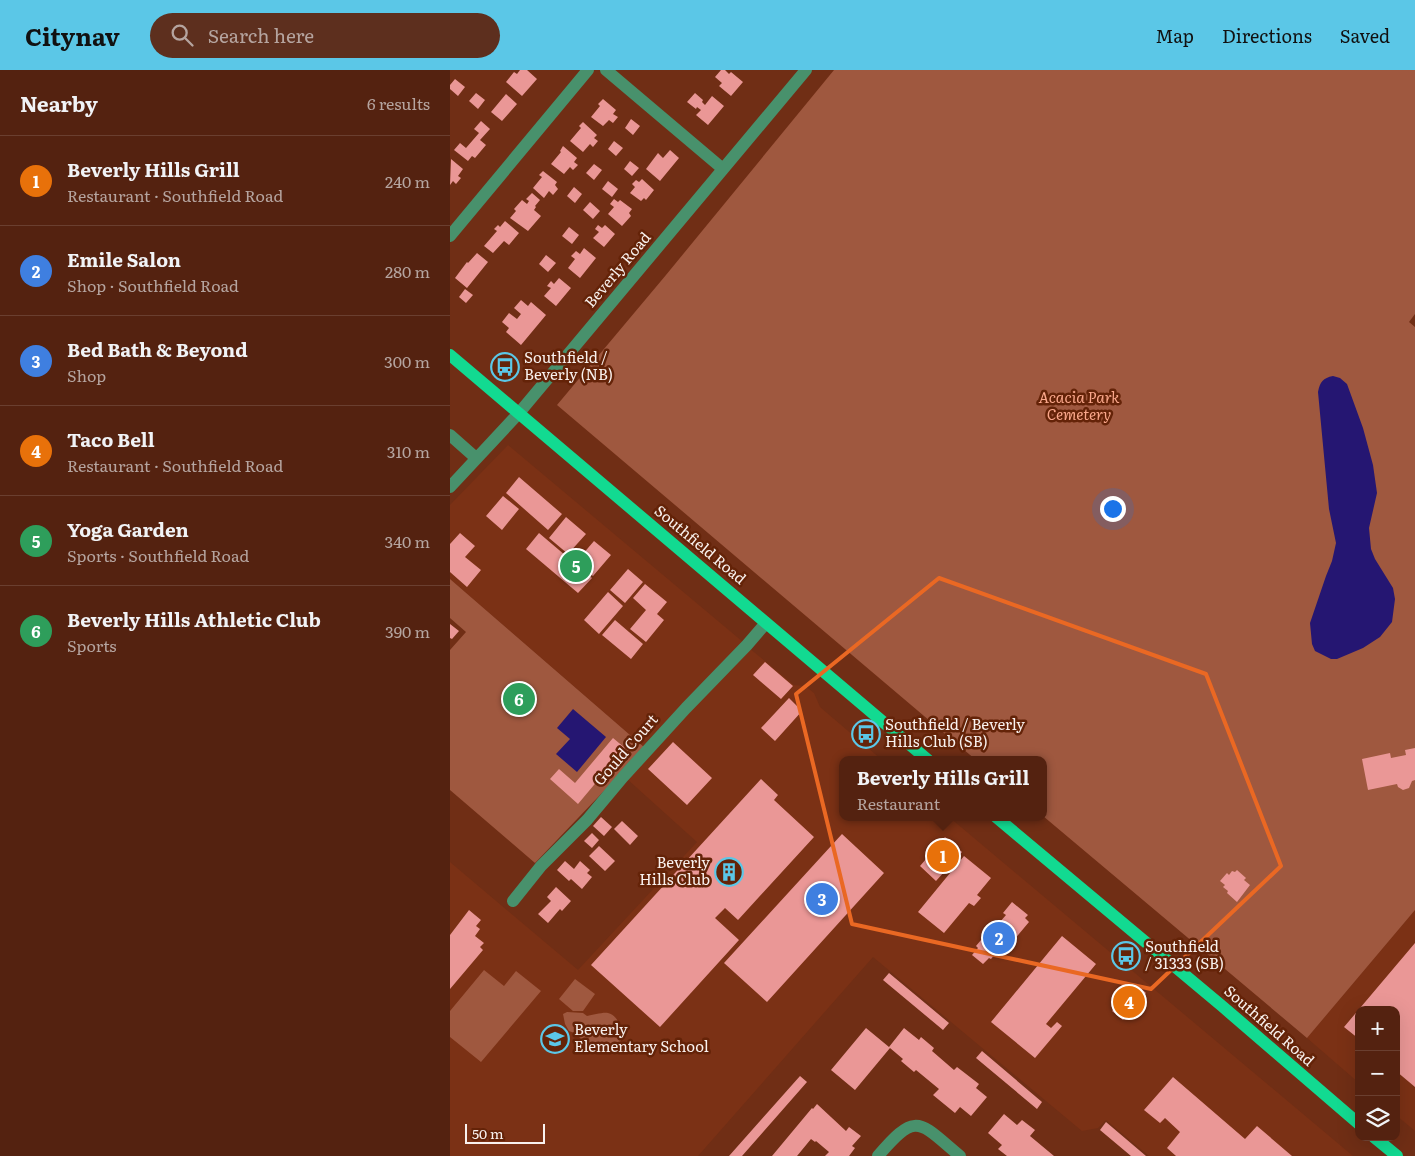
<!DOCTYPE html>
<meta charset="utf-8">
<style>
body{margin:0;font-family:Literata,serif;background:#5d2f1e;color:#f1f3f6}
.controls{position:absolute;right:15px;bottom:15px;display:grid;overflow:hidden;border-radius:10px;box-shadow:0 5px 20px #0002}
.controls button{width:45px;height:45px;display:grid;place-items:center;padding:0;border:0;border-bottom:1px solid #6a3f30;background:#542210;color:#f1f3f6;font:25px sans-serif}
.scale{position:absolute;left:15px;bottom:12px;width:80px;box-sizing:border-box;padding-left:5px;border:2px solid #f9f1ee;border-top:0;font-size:14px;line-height:18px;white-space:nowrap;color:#f9f1ee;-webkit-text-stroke:4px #642308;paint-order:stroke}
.you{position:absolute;left:662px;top:438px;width:18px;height:18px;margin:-12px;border:4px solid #fff;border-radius:50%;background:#1a73e8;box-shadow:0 0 0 8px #1a73e833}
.badge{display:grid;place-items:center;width:32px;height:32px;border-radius:50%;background:#5bc7e7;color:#fff;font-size:16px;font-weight:700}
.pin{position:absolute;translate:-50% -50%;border:2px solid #fff;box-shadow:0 1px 5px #0006}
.popup{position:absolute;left:389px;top:686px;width:208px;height:65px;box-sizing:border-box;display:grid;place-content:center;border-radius:10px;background:#542210;filter:drop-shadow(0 1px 4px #0005);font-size:16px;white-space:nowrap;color:#b5a49f}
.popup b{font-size:19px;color:#f1f3f6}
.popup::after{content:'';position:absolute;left:50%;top:100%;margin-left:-10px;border:10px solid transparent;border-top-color:#542210}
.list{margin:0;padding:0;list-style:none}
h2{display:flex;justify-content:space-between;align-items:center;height:65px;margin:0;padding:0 20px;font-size:21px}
h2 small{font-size:16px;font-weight:400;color:#b5a49f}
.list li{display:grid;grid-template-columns:32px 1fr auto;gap:15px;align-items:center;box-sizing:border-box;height:90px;padding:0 20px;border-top:1px solid #6a3f30}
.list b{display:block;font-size:19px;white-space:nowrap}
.list p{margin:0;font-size:16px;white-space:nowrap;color:#b5a49f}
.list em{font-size:16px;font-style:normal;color:#b5a49f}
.icon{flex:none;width:28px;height:28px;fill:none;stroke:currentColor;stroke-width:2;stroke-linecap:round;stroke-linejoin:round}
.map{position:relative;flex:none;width:965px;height:1086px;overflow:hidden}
header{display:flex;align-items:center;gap:30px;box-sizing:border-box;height:70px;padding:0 25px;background:#5bc7e7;color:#111}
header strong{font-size:24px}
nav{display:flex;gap:28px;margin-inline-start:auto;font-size:18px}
.search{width:350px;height:45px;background:#5d2f1e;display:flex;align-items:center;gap:12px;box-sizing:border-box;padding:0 18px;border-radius:28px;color:#b5a49f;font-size:19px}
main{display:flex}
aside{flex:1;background:#542210}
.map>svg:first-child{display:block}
.built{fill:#7b3115}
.green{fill:#9f583f}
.water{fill:#251672}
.building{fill:#ea9796}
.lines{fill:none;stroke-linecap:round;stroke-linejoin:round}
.minor{stroke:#48916c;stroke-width:12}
.major{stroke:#12da91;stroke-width:12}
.marked{fill:none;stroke:#ea6823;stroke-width:4;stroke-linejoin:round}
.labels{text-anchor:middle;stroke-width:5;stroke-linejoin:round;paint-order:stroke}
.street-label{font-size:15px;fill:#f9f1ee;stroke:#642308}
.poi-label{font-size:15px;fill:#f9f1ee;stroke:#642308;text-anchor:start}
.park-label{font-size:15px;font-style:italic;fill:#fba88c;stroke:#642308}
</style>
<header>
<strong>Citynav</strong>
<div class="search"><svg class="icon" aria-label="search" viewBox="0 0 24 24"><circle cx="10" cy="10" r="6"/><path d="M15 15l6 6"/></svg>Search here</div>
<nav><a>Map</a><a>Directions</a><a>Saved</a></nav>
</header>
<main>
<aside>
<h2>Nearby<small>6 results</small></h2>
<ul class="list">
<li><span class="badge" style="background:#e8710a">1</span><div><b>Beverly Hills Grill</b><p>Restaurant · Southfield Road</p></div><em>240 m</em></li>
<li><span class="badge" style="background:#3f7fe0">2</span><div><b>Emile Salon</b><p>Shop · Southfield Road</p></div><em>280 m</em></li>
<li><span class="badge" style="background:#3f7fe0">3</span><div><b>Bed Bath &amp; Beyond</b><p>Shop</p></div><em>300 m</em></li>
<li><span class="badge" style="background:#e8710a">4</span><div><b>Taco Bell</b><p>Restaurant · Southfield Road</p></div><em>310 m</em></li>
<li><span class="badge" style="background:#2e9e5b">5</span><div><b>Yoga Garden</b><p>Sports · Southfield Road</p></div><em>340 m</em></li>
<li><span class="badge" style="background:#2e9e5b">6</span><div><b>Beverly Hills Athletic Club</b><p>Sports</p></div><em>390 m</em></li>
</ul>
</aside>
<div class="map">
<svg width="965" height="1086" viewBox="0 0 965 1086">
<rect width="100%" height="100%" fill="#702e15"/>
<path class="built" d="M58,375l235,197 -98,106 -195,-169v-74z
M299,578l45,37 11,1 9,7 6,14 62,53h-39v57h106l404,339h-204l-43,-36 -8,8 -16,3 -209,-174 -175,199h-248v-294l128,108 119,-128 -71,-64z
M965,840v221l-19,-16v-105h-37v73l-52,-45z"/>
<path class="green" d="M384,0h581v244l-6,8 6,5v583l-108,128 -264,-222v-56h-67l-419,-355 109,-130z
M0,509l195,169 -110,115 -85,-73v-140l16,-18 -16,-14z
M34,900l20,16 12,-15 25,20 -60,71 -31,-25v-26z
M125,909l20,15 -12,17h-10l-14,-12z
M117,942l16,1 4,3c6,-1 16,-4 21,-3 12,3 17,22 11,32 -2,3 -6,6 -9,8l-14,1 -12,-10 -7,-10 -8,-3 -4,-7 -2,-10z"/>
<path class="water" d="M883,306l7,2 7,6 16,44 10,37 4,28 -8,35 2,21 4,10 18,29 2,11 -3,23 -12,15 -17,11 -26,11h-6l-16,-8 -3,-7 -2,-21 16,-47 6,-15 4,-18 -7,-34 -11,-117c2,-10 5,-14 15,-16z
M123,639l33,28 -29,35 -21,-18 14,-15 -13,-11z"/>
<path class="building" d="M70,0h7l10,9 -15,17 -16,-14 8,-10 3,2z
M271,0h4l4,4 2,-2 12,10 -12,14 -12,-10 3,-3 -7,-6z
M5,9l10,8 -7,9 -8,-7v-4z
M26,23l9,7 -7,9 -9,-8z
M245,23l8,7 -1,2 3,3 7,-9 12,10 -16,19 -12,-10 5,-5 -4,-3 -1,2 -9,-7z
M56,24l11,10 -15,17 -11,-9z
M153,29l13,11 -3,4 5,3 -5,6 -4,-3 -6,6 -12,-9 9,-11 -2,-2z
M181,49l9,7 -7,9 -8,-7z
M31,51l9,8 -10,11 6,5 -11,13 -3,-2 -4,5 -14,-11 6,-7 6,5 13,-15 -5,-4z
M133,52l14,13 -3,3 4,3 -5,6 -3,-3 -7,8 -13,-11 11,-13 -2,-2z
M164,71l9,7 -7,8 -8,-7z
M113,76l14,12 -3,4 4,3 -5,5 -3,-3 -6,7 -13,-10 10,-12 -1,-1z
M220,80l9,8 -19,23 -14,-12 12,-16 5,5z
M1,89l12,10 -5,7 3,2 -5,6 -3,-3 -3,4z
M180,91l9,7 -7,8 -8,-7z
M144,94l8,6 -8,10 -8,-7z
M93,101l14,11 -2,3 3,4 -5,6 -4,-4 -5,7 -11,-10 9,-11 -3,-2z
M192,109l12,11 -8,10 -2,-2 -3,3 -11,-8 5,-6 -3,-3 4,-4 3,2z
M158,111l10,8 -6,8 -10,-8z
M124,117l8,7 -7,9 -8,-7z
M82,123l8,7 -5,6 1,1 -2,3 7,6 -13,15 -18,-13 6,-7 -2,-2 8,-9 5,4 2,-3 -3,-2z
M164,129l4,3 2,-2 12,9 -3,4 2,3 -9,10 -14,-12 6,-7 -4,-3z
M140,132l10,9 -7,8 -10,-9z
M55,151l14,12 -10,12 -5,-4 -11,12 -9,-7 13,-15 -3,-2 4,-4 2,2z
M148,155l4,3 3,-3 10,9 -11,13 -11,-9 6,-6 -4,-3z
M119,157l10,8 -7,9 -10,-8z
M134,178l12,10 -16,20 -12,-10 7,-9 -4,-3 5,-5 4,3z
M27,183l11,9 -21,26 -12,-10 12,-16 1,1z
M96,185l10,8 -8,9 -9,-8z
M109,208l12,10 -15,18 -12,-10 7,-8 -4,-2 4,-5 3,3z
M15,219l8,6 -7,8 -7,-6z
M71,230l7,6 3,-4 15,13 -25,30 -15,-13 3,-4 -7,-6 7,-9 8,6 4,-5 -7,-6z
M69,407l43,37 -14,16 -42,-37z
M53,426l16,13 -17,21 -16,-14z
M116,447l20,17 -18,20 -19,-16z
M10,463l15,13 -10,11 16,13 -14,17 -17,-15v-28z
M89,463l53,45 -14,15 -52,-44z
M144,471l17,14 -18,21 -17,-14z
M178,499l15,13 -18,21 -15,-13z
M195,514l22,18 -10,12 7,6 -18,22 -16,-13 16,-19 -13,-12z
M158,522l15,14 -24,28 -15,-14z
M165,550l28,24 -12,15 -29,-24z
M0,554l9,7 -7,8 -2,-1z
M315,592l28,24 -12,13 -28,-24z
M339,628l13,13 -27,30 -14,-13z
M163,668l12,10 -47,56 -28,-25 9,-10 16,14z
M223,672l39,36 -25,27 -39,-36z
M965,678v32l-3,1 -3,7 -6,2 -5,-3 -1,-3 -29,6 -6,-31 28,-6 1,5 15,-3 -1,-5z
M311,709l17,16 -4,5 40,37 -76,83 -13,-12 -10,10 24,22 -79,87 -69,-62z
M151,747l11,10 -8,9 -11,-10z
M172,751l16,15 -8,9 -16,-16z
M142,763l7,7 -7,8 -8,-7z
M392,764l42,39 -117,129 -43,-39z
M495,767l17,15 -26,29 -16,-15z
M149,776l16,15 -10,10 -16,-15z
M514,786l27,22 -14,17 4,3 -7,8 -5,-3 -25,30 -26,-21z
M115,791l9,8 6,-8 10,9 -3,3 5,4 -10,12 -11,-10 -2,2 -12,-11z
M787,800l9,8 -2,2 6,5 -13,17 -10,-9 1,-2 -5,-4 2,-2 -5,-4 7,-8 2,2 3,-4 3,1z
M106,817l15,14 -9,10 -2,-2 -12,14 -10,-9 13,-13 -4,-4z
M562,832l16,13 -3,3 4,4 -26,31 -4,-4 -8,10 -2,-1 -6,6 -11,-9 6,-7 -2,-2 15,-18 2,2 13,-15 -3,-2z
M19,840l12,10 -5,6 4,3 -5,7 9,7 -4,4 3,3 -33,39v-54z
M612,866l34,28 -50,60 5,4 6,-6 5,4 -27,32 -44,-36z
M965,873v144l-19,-16v-61h-37v29l-15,-12z
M439,903l60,50 -6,7 -60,-50z
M686,914l10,9 -23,27 -11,-9z
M416,958l23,19 15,-19 15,12 2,-3 13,11 -2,3 22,19 3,-3 22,17 -3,4 11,9 -16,19 -11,-9 -5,6 -22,-18 6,-6 -23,-19 -2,2 -13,-11 2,-2 -13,-11 -35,42 -24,-20z
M532,981l60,51 -5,7 -61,-51z
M350,1006l7,6 -65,74h-13z
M723,1007l72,62 12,-13 35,30h-116l-9,-8 13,-16 -15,-14 -5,5 -16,-13z
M367,1034l29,27 3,-4 12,9 -9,10 3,2 -6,8h-24l4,-4 -13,-11 -1,1 -4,-3 -14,17h-25l40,-48 1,1z
M554,1044l13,11 5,-5 13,10 -5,6 24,20h-47l-9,-7 4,-4 -14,-12z
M656,1052l40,34h-15l-31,-26z"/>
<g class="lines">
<path class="minor" d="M156,0l117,99
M0,166l138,-166
M0,365l26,23
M0,417l69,-74 287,-343
M63,831l28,-35 46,-46 36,-43 63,-69 61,-63 19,-22
M428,1086c39,-46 41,-34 82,0"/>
<path class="major" d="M0,285l478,405
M546,747l226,189 137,118
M924,1067l23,19"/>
</g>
<path class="marked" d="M489,508l267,96 75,192 -130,123 -299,-65 -56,-230z"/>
<defs>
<symbol id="bus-ring" viewBox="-11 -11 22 22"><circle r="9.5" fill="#642308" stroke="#5bc7e7" stroke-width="1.5"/><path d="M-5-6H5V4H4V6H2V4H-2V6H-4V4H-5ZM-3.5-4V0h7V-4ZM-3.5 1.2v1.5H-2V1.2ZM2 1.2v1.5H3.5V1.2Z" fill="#5bc7e7"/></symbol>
<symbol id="building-ring" viewBox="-11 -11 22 22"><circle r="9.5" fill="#642308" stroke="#5bc7e7" stroke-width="1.5"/><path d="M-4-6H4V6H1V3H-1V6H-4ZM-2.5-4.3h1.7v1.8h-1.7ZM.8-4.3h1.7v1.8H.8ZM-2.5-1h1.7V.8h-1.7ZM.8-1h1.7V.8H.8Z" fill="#5bc7e7"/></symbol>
<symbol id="school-ring" viewBox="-11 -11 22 22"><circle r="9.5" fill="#642308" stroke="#5bc7e7" stroke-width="1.5"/><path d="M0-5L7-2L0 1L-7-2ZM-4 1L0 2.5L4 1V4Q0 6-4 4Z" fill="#5bc7e7"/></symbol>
</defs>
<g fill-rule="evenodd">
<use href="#bus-ring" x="39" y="281" width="32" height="32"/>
<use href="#bus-ring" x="400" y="648" width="32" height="32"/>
<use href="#building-ring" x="263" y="786" width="32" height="32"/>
<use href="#bus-ring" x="660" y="870" width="32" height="32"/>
<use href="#school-ring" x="89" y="953" width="32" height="32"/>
</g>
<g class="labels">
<g class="street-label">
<text transform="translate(168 200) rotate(-50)" y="5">Beverly Road</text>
<text transform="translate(250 475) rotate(40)" y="5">Southfield Road</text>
<text transform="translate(176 680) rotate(-49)" y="5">Gould Court</text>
<text transform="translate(819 956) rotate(41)" y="5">Southfield Road</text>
</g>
<g class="poi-label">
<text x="74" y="293">Southfield /<tspan x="74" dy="17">Beverly (NB)</tspan></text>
<text x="435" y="660">Southfield / Beverly<tspan x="435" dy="17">Hills Club (SB)</tspan></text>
<text x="260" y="798" text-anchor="end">Beverly<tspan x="260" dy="17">Hills Club</tspan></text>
<text x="695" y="882">Southfield<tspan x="695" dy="17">/ 31333 (SB)</tspan></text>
<text x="124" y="965">Beverly<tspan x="124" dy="17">Elementary School</tspan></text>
</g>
<g class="park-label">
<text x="629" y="333">Acacia Park<tspan x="629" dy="17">Cemetery</tspan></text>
</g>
</g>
</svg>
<div class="controls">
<button>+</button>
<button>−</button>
<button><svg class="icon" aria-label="layers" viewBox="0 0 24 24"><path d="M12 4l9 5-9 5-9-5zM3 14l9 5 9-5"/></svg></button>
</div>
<div class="scale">50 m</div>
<div class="you"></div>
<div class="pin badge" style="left:493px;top:786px;background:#e8710a">1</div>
<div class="popup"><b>Beverly Hills Grill</b>Restaurant</div>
<div class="pin badge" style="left:549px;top:868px;background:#3f7fe0">2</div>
<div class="pin badge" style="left:372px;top:829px;background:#3f7fe0">3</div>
<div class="pin badge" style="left:679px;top:932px;background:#e8710a">4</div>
<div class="pin badge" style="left:126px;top:496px;background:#2e9e5b">5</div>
<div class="pin badge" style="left:69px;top:629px;background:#2e9e5b">6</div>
</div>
</main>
